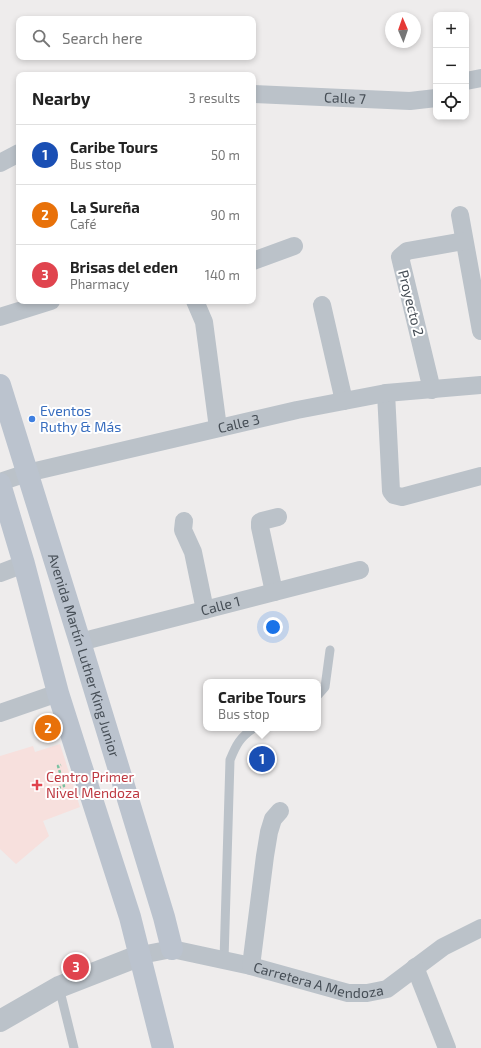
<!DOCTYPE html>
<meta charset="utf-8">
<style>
body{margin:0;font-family:"Exo 2",sans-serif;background:#f2f2f2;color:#222}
.controls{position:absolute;right:12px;top:12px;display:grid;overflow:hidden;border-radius:8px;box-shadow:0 2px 6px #0003}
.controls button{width:36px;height:36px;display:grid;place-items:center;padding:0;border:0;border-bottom:1px solid #e0e0e0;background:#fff;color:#222;font:20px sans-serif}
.compass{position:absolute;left:385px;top:12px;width:36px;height:36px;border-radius:50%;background:#fff;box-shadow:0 2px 6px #0003;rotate:358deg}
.you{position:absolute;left:273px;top:627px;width:14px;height:14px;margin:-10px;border:3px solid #fff;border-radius:50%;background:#1a73e8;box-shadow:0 0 0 6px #1a73e833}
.badge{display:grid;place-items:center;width:26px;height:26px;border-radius:50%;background:#2d6ac7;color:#fff;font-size:13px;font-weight:700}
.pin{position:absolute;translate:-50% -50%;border:2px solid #fff;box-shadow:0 1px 4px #0006}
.popup{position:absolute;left:203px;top:679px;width:118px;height:52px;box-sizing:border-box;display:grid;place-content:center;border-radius:8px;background:#fff;filter:drop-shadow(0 1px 3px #0005);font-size:13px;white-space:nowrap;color:#767676}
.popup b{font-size:15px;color:#222}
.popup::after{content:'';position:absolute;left:50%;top:100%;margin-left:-8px;border:8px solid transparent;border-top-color:#fff}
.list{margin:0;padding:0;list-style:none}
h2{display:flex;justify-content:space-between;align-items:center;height:52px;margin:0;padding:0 16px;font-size:17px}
h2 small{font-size:13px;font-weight:400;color:#767676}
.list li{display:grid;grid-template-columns:26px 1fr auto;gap:12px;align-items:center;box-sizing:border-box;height:60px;padding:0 16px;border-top:1px solid #e0e0e0}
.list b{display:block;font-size:15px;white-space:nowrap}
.list p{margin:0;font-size:13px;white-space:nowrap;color:#767676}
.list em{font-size:13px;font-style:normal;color:#767676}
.icon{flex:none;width:22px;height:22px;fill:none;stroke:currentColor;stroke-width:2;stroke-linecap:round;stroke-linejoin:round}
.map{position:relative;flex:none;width:481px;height:1048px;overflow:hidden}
.search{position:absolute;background:#fff;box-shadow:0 2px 6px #0003;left:16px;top:16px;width:240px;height:44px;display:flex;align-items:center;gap:10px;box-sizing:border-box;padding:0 14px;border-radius:8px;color:#767676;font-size:15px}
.panel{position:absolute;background:#fff;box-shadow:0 2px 6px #0003;left:16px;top:72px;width:240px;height:232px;border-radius:8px}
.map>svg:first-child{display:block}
.medical{fill:#f7e0dd}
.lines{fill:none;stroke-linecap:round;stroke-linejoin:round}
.path{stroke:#7ac2a1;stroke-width:2.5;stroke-dasharray:3 2;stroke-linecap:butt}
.service{stroke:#bbc2c9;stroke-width:9}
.minor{stroke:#bbc2c9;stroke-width:18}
.tertiary{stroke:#bbc2c9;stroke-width:22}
.secondary{stroke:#bbc3ce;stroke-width:22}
.shop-dot{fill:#3f7fe0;stroke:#fff;stroke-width:1.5}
.health-dot{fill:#e0444e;stroke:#fff;stroke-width:1.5}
.labels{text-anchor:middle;stroke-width:4;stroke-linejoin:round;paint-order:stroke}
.street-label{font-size:14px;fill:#464e56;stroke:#fff}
.shop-label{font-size:14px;fill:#366cbe;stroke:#fff;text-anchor:start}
.health-label{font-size:14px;fill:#be3a42;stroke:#fff;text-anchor:start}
</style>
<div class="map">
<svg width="481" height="1048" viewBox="0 0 481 1048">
<rect width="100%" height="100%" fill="#eeecec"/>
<path class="medical" d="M60,744l20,63 -37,14 6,15 -33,28 -16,-15v-93l33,-10 2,6z"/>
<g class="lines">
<path class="path" d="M58,788l6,-2 -6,-20 3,-1"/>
<path class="service" d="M318,695l7,-8 5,-37
M224,960l6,-200c6,-15 10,-23 24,-32
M59,987l15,61"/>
<g class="minor">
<path d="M466,81l15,-3"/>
<path id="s1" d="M253,94l157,7 26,-3"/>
<path d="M0,163l19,-10"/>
<path d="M460,215l21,116"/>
<path d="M253,261l41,-15"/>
<path d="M195,301l9,21 14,106"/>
<path d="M322,305l22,96"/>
<path d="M0,317l51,-16"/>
<path d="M432,390l-32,-133 7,-6 57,-10"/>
<path d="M386,393l5,98 3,4 8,2 79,-21"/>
<path id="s2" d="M0,482l27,-9 270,-63 89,-17 95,-8"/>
<path d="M184,521l-1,9 10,22 12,58"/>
<path d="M0,573l24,-9"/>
<path d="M274,592l-14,-65v-5l2,-1 16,-4"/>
<path id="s3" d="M80,642l280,-72"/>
<path d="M0,713l58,-20"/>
<path id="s4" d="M141,955l31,-6 79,17 97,27h19l20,-4 56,-42 38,-19"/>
<path d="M251,966l14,-110 4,-24 4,-13 7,-8"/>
<path d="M415,967l32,81"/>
</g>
<path class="tertiary" d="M0,1021l59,-34 82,-32"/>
<g class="secondary">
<path id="s5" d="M0,385l80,257 84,275 8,32"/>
<path d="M0,484l24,80 34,129 21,66 51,158 33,131"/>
</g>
</g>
<circle class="shop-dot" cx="32" cy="419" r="4"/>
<path class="health-dot" d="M35 779h4v4h4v4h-4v4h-4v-4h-4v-4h4z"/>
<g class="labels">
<g class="street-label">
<text dy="5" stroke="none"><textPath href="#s1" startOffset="92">Calle 7</textPath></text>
<text transform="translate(411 303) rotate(76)" y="5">Proyecto 2</text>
<text dy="5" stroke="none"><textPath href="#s2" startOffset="246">Calle 3</textPath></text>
<text dy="5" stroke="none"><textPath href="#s3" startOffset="145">Calle 1</textPath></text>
<text dy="5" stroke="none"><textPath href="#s5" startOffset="283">Avenida Martín Luther King Junior</textPath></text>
<text dy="5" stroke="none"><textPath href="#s4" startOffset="182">Carretera A Mendoza</textPath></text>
</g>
<g class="shop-label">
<text x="40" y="416">Eventos<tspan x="40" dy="16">Ruthy &amp; Más</tspan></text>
</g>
<g class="health-label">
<text x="46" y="782">Centro Primer<tspan x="46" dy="16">Nivel Mendoza</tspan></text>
</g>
</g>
</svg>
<div class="controls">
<button>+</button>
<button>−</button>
<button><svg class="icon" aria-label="locate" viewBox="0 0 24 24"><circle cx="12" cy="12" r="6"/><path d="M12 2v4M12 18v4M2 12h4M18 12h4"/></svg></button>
</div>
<svg class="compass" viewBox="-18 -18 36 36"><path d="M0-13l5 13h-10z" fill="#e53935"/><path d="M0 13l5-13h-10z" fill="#767676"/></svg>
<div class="you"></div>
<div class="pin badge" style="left:262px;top:759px;background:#1a4fb4">1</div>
<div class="popup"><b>Caribe Tours</b>Bus stop</div>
<div class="pin badge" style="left:48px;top:728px;background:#e8710a">2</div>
<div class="pin badge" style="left:76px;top:967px;background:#e0444e">3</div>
<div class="search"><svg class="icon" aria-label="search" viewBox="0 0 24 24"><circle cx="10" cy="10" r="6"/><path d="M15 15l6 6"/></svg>Search here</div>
<section class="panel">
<h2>Nearby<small>3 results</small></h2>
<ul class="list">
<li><span class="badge" style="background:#1a4fb4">1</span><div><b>Caribe Tours</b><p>Bus stop</p></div><em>50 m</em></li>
<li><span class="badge" style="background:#e8710a">2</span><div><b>La Sureña</b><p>Café</p></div><em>90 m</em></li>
<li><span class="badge" style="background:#e0444e">3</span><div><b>Brisas del eden</b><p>Pharmacy</p></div><em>140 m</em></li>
</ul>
</section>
</div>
